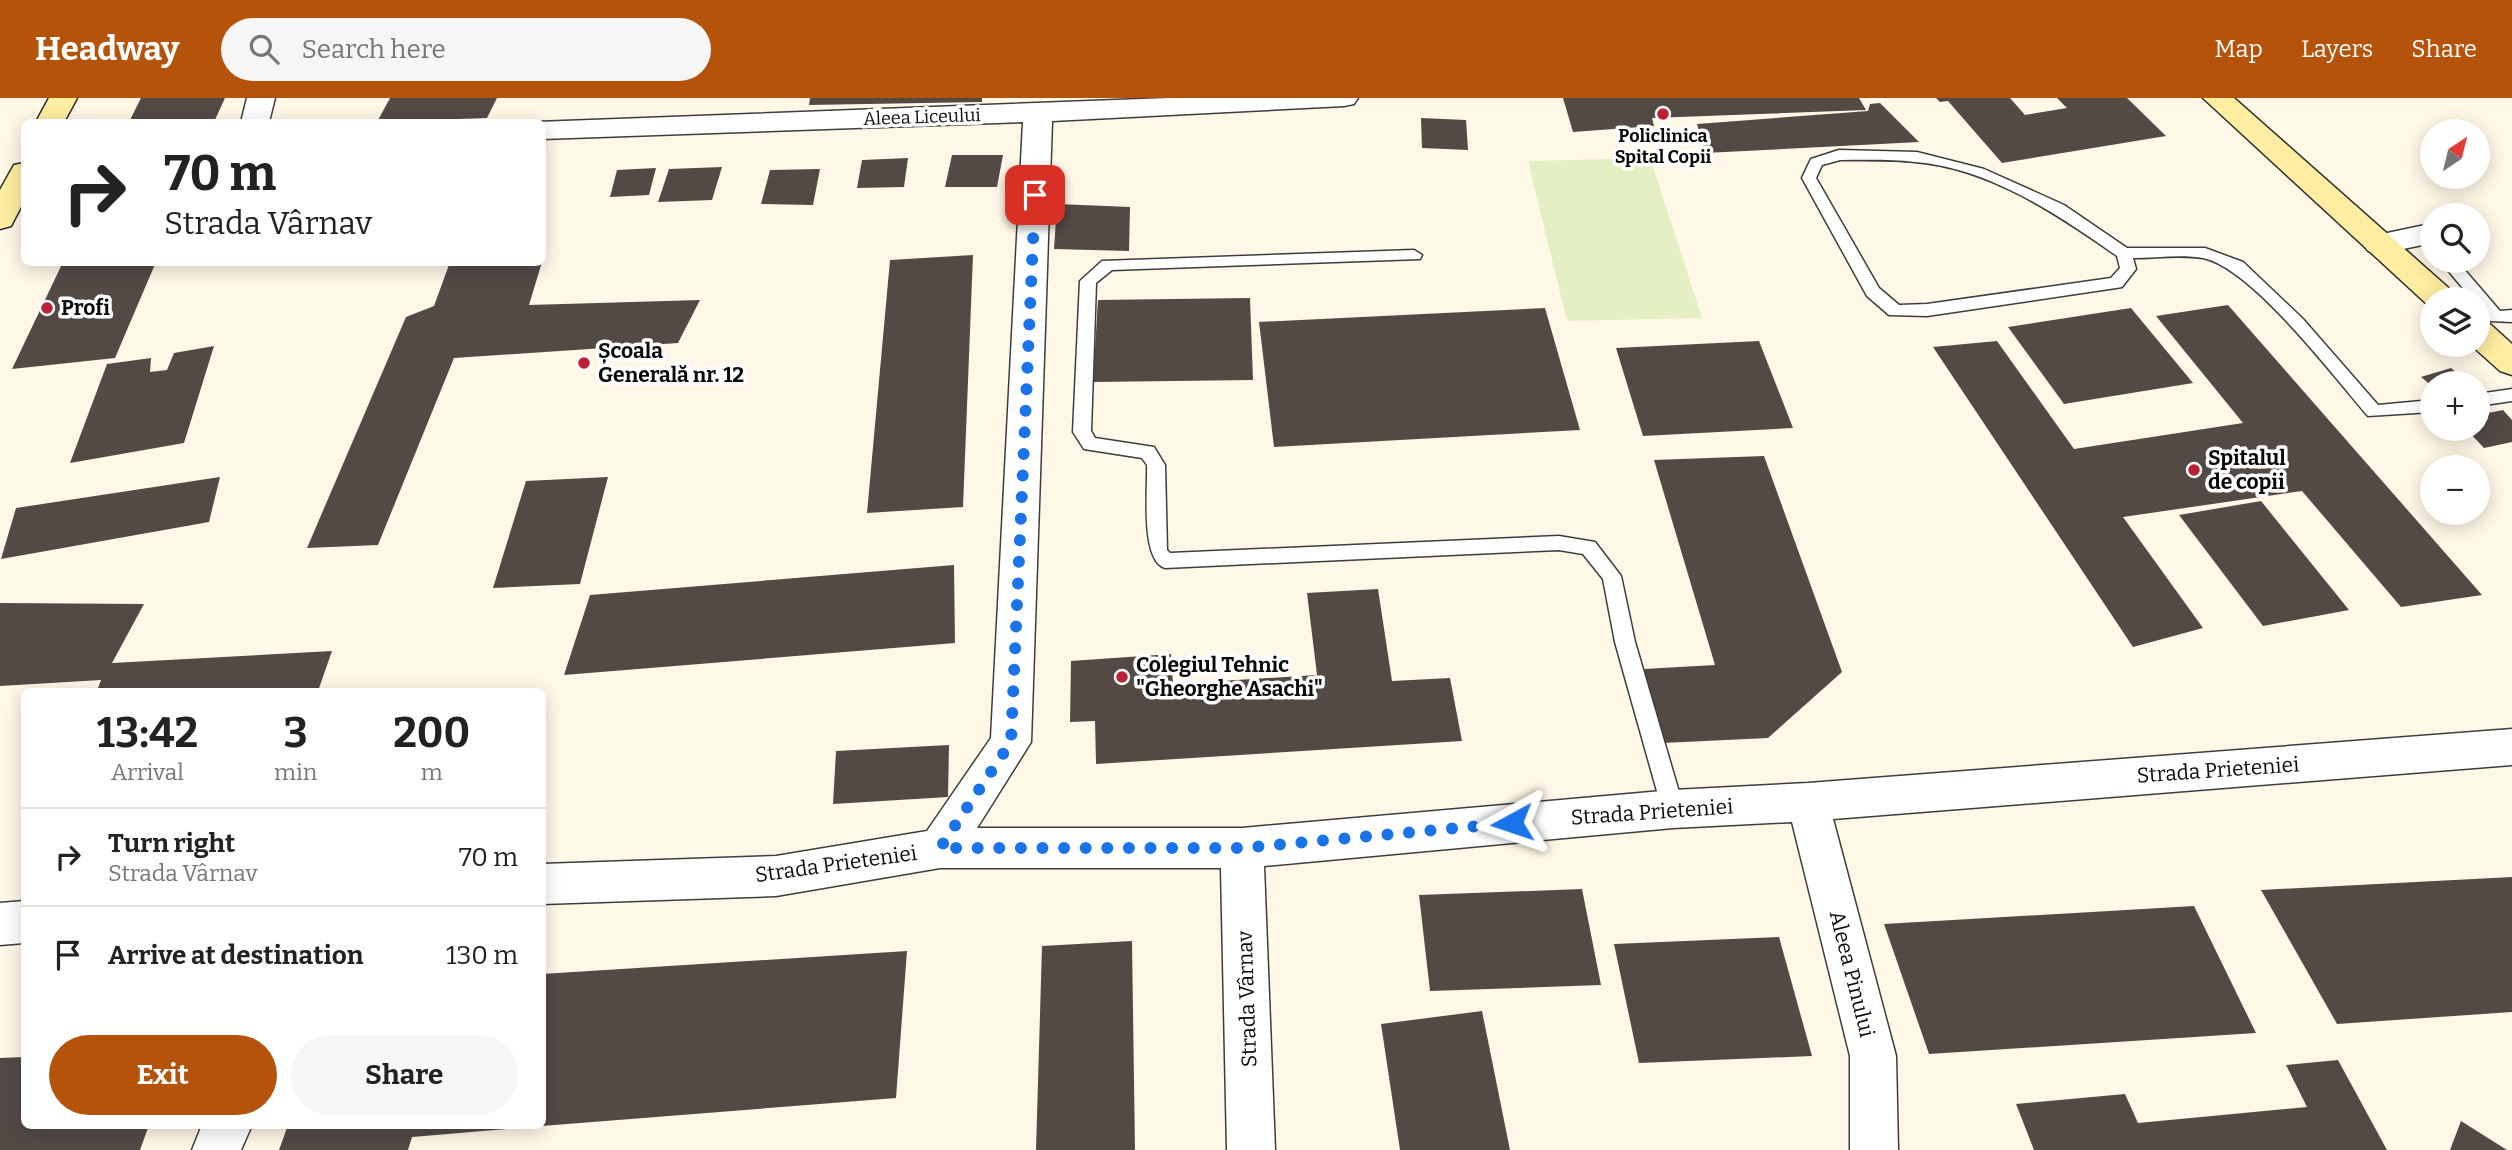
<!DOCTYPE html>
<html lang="en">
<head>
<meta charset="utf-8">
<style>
	body { margin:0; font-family:Bitter,serif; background:#f6f6f6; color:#222; height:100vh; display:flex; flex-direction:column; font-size:26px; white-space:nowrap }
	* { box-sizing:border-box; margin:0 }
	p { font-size:23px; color:#767676 }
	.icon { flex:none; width:38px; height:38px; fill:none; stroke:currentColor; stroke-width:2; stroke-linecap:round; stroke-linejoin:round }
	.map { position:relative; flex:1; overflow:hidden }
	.drawer { position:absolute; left:21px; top:590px; width:525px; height:441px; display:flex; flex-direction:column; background:#fff; border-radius:10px; box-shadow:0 4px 18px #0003 }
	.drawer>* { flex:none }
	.hud { position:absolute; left:21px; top:21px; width:525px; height:147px; border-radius:10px; box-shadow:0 4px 18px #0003; background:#fff; color:#222; overflow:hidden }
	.needle { width:46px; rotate:35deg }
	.buttons { position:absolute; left:2420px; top:21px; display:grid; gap:14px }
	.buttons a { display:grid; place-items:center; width:70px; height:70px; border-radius:50%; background:#fff; box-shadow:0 4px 18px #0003; font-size:35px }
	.pin { position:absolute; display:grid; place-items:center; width:60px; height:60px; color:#fff; margin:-30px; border-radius:14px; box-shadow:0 4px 10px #0006 }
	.me { position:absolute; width:77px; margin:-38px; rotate:265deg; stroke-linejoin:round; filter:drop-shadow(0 0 5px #0008) }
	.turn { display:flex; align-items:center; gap:24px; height:147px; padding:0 28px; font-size:32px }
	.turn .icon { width:91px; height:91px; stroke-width:2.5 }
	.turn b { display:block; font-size:49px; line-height:60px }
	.eta { display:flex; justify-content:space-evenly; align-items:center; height:119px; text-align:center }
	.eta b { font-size:42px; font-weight:700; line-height:49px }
	.primary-button { display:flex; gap:14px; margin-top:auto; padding:14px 28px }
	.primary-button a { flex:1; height:80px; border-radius:42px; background:#b45309; color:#fff; font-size:28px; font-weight:700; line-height:80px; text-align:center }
	.primary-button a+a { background:#f6f6f6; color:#222 }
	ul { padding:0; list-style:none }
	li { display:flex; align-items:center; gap:21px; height:98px; padding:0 28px; border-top:2px solid #e0e0e0 }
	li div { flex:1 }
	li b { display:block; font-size:26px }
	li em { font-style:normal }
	header { display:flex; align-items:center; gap:42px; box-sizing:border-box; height:98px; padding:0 35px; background:#b45309; color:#fff }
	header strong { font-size:33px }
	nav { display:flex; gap:38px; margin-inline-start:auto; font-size:24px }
	.search { width:490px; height:63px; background:#f6f6f6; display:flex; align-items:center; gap:18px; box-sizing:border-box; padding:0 24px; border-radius:38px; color:#767676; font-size:26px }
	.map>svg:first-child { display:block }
	.pitch { fill:#e4f0c3 }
	.building { fill:#534a46 }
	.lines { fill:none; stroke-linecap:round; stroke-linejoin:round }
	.service-casing { stroke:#3d3d3d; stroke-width:3 }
	.minor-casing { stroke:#3d3d3d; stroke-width:3 }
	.secondary-casing { stroke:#2c2c2c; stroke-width:3 }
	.service { fill:#fff; fill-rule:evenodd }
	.minor { fill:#fff; fill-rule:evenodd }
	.secondary { fill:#ffeda2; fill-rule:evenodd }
	.route { stroke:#1a73e8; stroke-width:12; stroke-dasharray:0 21.6 }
	.poi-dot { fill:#bc2034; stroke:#fff; stroke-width:2.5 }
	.labels { text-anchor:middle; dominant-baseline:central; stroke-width:7; stroke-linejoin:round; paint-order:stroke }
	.far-street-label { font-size:18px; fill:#0a0a0a; stroke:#fff }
	.far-poi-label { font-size:18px; font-weight:bold; fill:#0a0a0a; stroke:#fff }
	.poi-label { font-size:21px; font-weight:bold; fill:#0a0a0a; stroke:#fff; text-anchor:start }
	.street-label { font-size:21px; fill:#0a0a0a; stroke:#fff }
</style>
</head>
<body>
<header>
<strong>Headway</strong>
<div class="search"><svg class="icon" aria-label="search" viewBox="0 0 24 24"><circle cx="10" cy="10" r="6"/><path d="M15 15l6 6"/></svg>Search here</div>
<nav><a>Map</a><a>Layers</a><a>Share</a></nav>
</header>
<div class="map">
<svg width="2512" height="1052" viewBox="0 0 2512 1052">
	<rect width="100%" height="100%" fill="#fff8e7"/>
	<path class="pitch" d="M 1650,60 L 1702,220 L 1567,223 L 1528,63 Z"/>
	<path class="building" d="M 141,0 L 225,0 L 214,24 L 129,24 Z
		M 390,0 L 497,0 L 487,20 L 377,24 Z
		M 810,0 L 982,0 L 982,4 L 809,7 Z
		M 1563,0 L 1859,0 L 1866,12 L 1652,20 L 1654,28 L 1573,34 Z
		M 1936,0 L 2010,0 L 2025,17 L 2067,10 L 2057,0 L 2127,0 L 2166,38 L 2002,65 L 1948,3 L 1940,4 Z
		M 1880,5 L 1919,44 L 1705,55 L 1697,26 L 1868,13 L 1870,6 Z
		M 1421,20 L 1466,22 L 1468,52 L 1422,50 Z
		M 952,57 L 1003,57 L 997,89 L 945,89 Z
		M 908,60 L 904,89 L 857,90 L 862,62 Z
		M 722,69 L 712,102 L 658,104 L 669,71 Z
		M 656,70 L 649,97 L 610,99 L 617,72 Z
		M 820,71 L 813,107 L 761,106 L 770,72 Z
		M 1057,106 L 1130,109 L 1129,153 L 1054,151 Z
		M 973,157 L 963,409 L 867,415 L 890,162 Z
		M 63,164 L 156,164 L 115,260 L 12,271 Z
		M 450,164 L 542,164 L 529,207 L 700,202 L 678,245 L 454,260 L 378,447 L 307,450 L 406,219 L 434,208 Z
		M 1250,200 L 1253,282 L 1093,284 L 1098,202 Z
		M 2228,207 L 2482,497 L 2401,509 L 2302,393 L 2123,419 L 2203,530 L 2133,549 L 1933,249 L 1997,243 L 2074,351 L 2243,325 L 2156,218 Z
		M 1545,210 L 1580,332 L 1274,349 L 1259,224 Z
		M 2131,210 L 2193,285 L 2064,306 L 2008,229 Z
		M 1759,243 L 1793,330 L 1643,338 L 1616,250 Z
		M 214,248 L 184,345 L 70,365 L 107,266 L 151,260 L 150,274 L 167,272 L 174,255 Z
		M 2451,270 L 2469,285 L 2432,285 L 2432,288 L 2421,279 Z
		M 2503,312 L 2512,322 L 2512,344 L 2484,350 L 2466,331 L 2478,331 L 2478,317 Z
		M 1764,358 L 1842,574 L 1768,640 L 1663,645 L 1644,571 L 1715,567 L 1654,362 Z
		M 220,379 L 209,424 L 1,461 L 16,410 Z
		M 608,379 L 580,486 L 493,490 L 526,383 Z
		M 2261,403 L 2349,512 L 2263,528 L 2179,417 Z
		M 954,467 L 955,545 L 564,577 L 590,497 Z
		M 1378,491 L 1392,583 L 1450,580 L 1462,643 L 1096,666 L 1095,623 L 1070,624 L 1071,563 L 1171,556 L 1173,586 L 1317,577 L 1307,495 Z
		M 0,505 L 144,506 L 112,565 L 332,553 L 318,593 L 97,593 L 101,582 L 0,588 Z
		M 949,647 L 948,699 L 833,706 L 836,653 Z
		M 2512,779 L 2512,914 L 2337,926 L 2261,792 Z
		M 1582,791 L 1601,887 L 1430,893 L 1419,797 Z
		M 2194,808 L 2256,935 L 1929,956 L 1884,826 Z
		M 1779,839 L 1812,958 L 1639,965 L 1614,846 Z
		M 1132,843 L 1135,1052 L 1036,1052 L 1042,848 Z
		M 907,853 L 896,1000 L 542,1028 L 542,876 Z
		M 1482,913 L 1510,1052 L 1400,1052 L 1381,926 Z
		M 24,959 L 24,1027 L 149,1027 L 140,1052 L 0,1052 L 0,960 Z
		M 2338,962 L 2387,1052 L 2034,1052 L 2016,1006 L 2125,996 L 2138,1025 L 2307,1009 L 2286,967 Z
		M 2461,1023 L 2507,1052 L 2450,1052 Z
		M 288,1027 L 531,1027 L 532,1029 L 412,1039 L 408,1052 L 279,1052 Z"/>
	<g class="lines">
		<defs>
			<path id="service" d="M 1839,52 L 1917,54 L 1984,71 L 2064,107 L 2127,150 L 2205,150 L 2243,164 L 2303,221 L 2378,307 L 2432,302 L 2432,314 L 2368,318 C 2334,279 2252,170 2203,160 C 2182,156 2155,160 2133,160 L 2136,171 L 2122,189 L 2116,190 L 1927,218 L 1889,217 L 1867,198 L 1802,80 L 1811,61 ZM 1840,62 C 1865,62 1890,61 1915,64 C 1989,70 2057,116 2117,158 L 2120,170 L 2111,180 L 1927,206 L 1899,207 L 1879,190 L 1816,80 L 1822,67 Z
				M 1414,152 L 1422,157 L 1420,161 L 1112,172 L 1096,185 L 1091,333 L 1095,340 L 1154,349 L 1165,367 L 1167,452 L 1170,455 L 1559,438 L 1595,444 L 1621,478 L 1635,544 L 1684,711 L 1680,718 L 1673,720 L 1666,718 L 1662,711 L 1615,544 L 1603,481 L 1583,456 L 1559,452 L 1165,470 C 1140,462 1148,391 1147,367 L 1142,360 L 1084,351 L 1073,334 L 1080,183 L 1102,163 Z
				M 2440,163 L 2457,163 L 2500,213 L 2512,212 L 2512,224 L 2490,223 L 2478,209 L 2478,201 L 2472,201 Z
				M 2512,291 L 2512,303 L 2478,308 L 2478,296 Z"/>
			<path id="minor" d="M 247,0 L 275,0 L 269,24 L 241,24 Z
				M 1169,0 L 1358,0 L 1354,6 L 1344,8 L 1052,23 L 1031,644 L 977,730 L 1242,730 L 1673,692 L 1808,685 L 2512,631 L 2512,667 L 1833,721 L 1896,958 L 1898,1052 L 1850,1052 L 1850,958 L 1792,724 L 1673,730 L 1264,768 L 1275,1052 L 1227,1052 L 1221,770 L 940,770 L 776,798 L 542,806 L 542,766 L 776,758 L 927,733 L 991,640 L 1023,24 L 542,41 L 542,24 L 537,24 Z
				M 2425,127 L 2432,129 L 2432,145 L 2379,156 L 2368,153 L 2363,146 L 2368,139 Z
				M 24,803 L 24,845 L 0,847 L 0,805 Z
				M 202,1027 L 252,1027 L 241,1052 L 192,1052 Z"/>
			<path id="secondary" d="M 49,0 L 77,0 L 64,24 L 36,24 Z
				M 2203,0 L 2234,0 L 2452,193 L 2457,201 L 2432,201 L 2432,210 L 2430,209 Z
				M 24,65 L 24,103 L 11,128 L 0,131 L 0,92 L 14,67 Z
				M 2478,223 L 2490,226 L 2512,246 L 2512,277 L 2500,273 L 2471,247 L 2478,247 Z"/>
		</defs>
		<use href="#service" class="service-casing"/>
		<use href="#minor" class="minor-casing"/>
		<use href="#secondary" class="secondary-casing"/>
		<use href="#service" class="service"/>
		<use href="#minor" class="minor"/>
		<use href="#secondary" class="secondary"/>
	</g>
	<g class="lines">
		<path class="route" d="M 1035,97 L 1011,644 L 940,750 L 1242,750 L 1512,725"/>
	</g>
	<g class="poi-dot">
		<circle cx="1663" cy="16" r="7"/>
		<circle cx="47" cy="210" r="7"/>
		<circle cx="584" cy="265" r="7"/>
		<circle cx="2194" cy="372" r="7"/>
		<circle cx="1122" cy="579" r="7"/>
	</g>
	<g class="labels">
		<g class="far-street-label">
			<text transform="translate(922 19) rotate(-2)">Aleea Liceului</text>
		</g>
		<g class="far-poi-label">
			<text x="1663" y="38">Policlinica<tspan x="1663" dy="21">Spital Copii</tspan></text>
		</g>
		<g class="poi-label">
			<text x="61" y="210">Profi</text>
			<text x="598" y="253">Școala<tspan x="598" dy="24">Generală nr. 12</tspan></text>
			<text x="2208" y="360">Spitalul<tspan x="2208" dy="24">de copii</tspan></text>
			<text x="1136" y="567">Colegiul Tehnic<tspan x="1136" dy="24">"Gheorghe Asachi"</tspan></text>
		</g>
		<g class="street-label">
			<text transform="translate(2218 672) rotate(-4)">Strada Prieteniei</text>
			<text transform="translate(1652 714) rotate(-4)">Strada Prieteniei</text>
			<text transform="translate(836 766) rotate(-8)">Strada Prieteniei</text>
			<text transform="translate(1852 876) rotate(76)">Aleea Pinului</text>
			<text transform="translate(1247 901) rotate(-92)">Strada Vârnav</text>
		</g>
	</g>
</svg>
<div class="buttons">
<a><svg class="needle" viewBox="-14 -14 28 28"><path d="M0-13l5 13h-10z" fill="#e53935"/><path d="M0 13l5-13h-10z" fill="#767676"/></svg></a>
<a><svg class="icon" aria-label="search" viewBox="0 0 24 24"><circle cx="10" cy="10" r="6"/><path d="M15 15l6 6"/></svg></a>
<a><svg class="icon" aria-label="layers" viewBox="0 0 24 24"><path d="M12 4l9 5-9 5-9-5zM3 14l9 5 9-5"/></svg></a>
<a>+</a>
<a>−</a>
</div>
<div class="pin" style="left:1035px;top:97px;background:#d93025"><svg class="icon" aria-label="arrive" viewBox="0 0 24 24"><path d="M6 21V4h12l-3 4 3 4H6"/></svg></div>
<svg class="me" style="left:1512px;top:725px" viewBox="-20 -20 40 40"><path d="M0-17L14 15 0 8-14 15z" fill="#1a73e8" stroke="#fff" stroke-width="4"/></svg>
<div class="hud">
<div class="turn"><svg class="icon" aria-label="right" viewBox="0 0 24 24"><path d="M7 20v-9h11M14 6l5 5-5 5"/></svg><div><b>70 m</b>Strada Vârnav</div></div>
</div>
<section class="drawer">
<div class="eta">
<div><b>13:42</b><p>Arrival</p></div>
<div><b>3</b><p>min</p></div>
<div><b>200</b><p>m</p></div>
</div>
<ul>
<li><svg class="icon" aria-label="right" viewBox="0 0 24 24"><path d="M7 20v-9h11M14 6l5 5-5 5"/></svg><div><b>Turn right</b><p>Strada Vârnav</p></div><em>70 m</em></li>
<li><svg class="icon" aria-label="arrive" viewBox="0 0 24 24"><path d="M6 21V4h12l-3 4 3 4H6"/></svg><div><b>Arrive at destination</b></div><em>130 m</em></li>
</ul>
<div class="primary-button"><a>Exit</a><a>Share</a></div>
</section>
</div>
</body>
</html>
